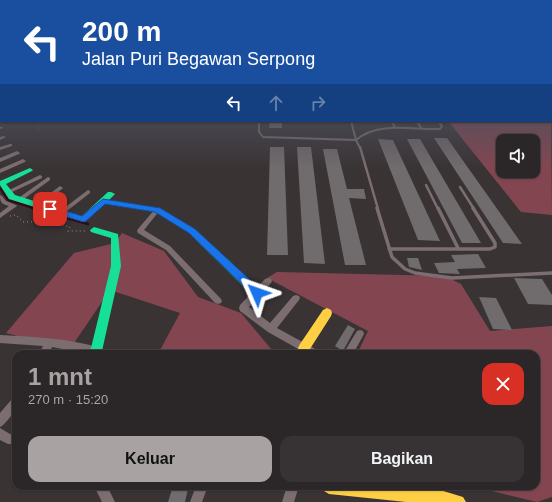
<!DOCTYPE html>
<html lang="id">
<head>
<meta charset="utf-8">
<style>
	body { margin:0; font-family:Arial,sans-serif; background:#373233; color:#f1f3f6; height:100vh; display:flex; flex-direction:column; font-size:15px; white-space:nowrap }
	* { box-sizing:border-box; margin:0 }
	p { font-size:13px; color:#a6a5a7 }
	.icon { flex:none; width:22px; height:22px; fill:none; stroke:currentColor; stroke-width:2; stroke-linecap:round; stroke-linejoin:round }
	.map { position:relative; flex:1; overflow:hidden }
	.panel { position:absolute; left:12px; top:350px; width:528px; height:140px; display:flex; flex-direction:column; background:#2b2627; border-radius:12px; box-shadow:0 1px 3px #0004,0 0 0 1px #474344 }
	.panel>* { flex:none }
	.hud { position:absolute; left:0px; top:0px; width:552px; height:122px; box-shadow:0 1px 3px #0004,0 0 0 1px #474344; background:#1a4fa0; color:#fff; overflow:hidden }
	.fabs { position:absolute; left:496px; top:134px; display:grid; gap:8px }
	.fabs a { display:grid; place-items:center; width:44px; height:44px; border-radius:8px; background:#2b2627; box-shadow:0 1px 3px #0004,0 0 0 1px #474344; font-size:20px }
	.pin { position:absolute; display:grid; place-items:center; width:34px; height:34px; color:#fff; margin:-17px; border-radius:8px; box-shadow:0 2px 6px #0006 }
	.me { position:absolute; width:44px; margin:-22px; rotate:313deg; stroke-linejoin:round; filter:drop-shadow(0 0 3px #0008) }
	.turn { display:flex; align-items:center; gap:14px; height:84px; padding:0 16px; font-size:18px }
	.turn .icon { width:52px; height:52px; stroke-width:2.5 }
	.turn b { display:block; font-size:28px; line-height:34px }
	.lanes { display:flex; align-items:center; height:38px; padding:0 16px; background:#0003; justify-content:center; gap:20px; direction:ltr }
	.lanes .off { opacity:.35 }
	.round { display:grid; place-items:center; flex:none; width:42px; height:42px; border-radius:12px; background:#373233 }
	.headline { display:flex; align-items:center; justify-content:space-between; height:68px; padding:0 16px }
	h1 { font-size:24px; font-weight:700; line-height:30px; color:#a8a2a2 }
	.primary-button { display:flex; gap:8px; margin-top:auto; padding:8px 16px }
	.primary-button a { flex:1; height:46px; border-radius:12px; background:#a8a2a2; color:#111; font-size:16px; font-weight:700; line-height:46px; text-align:center }
	.primary-button a+a { background:#373233; color:#f1f3f6 }
	.map>svg:first-child { display:block }
	.forest { fill:#834651; fill-rule:evenodd }
	.lines { fill:none; stroke-linecap:round; stroke-linejoin:round }
	.stream-far1 { stroke:#340814; stroke-width:2 }
	.stream { stroke:#340814; stroke-width:2.5 }
	.building { fill:#706b6c }
	.path-far1 { stroke:#7a6f70; stroke-width:1; stroke-dasharray:0.5 2; stroke-linecap:butt }
	.path { stroke:#7a6f70; stroke-width:1.5; stroke-dasharray:1 3; stroke-linecap:butt }
	.lane-far2 { stroke:#7c6e70; stroke-width:2 }
	.lane-far1 { stroke:#7c6e70; stroke-width:2.5 }
	.lane { stroke:#7c6e70; stroke-width:3.5 }
	.street { fill:#7c6e70; fill-rule:evenodd }
	.fast { fill:#16e098; fill-rule:evenodd }
	.slow { fill:#ffcf43; fill-rule:evenodd }
	.route { fill:#1a73e8; stroke:#114b97 }
</style>
</head>
<body>
<div class="map">
<svg width="552" height="502" viewBox="0 0 552 502">
	<rect width="100%" height="100%" fill="#393334"/>
	<path class="forest" d="M 551,110 L 552,215 L 521,212 L 448,121 L 551,121 ZM 503,141 L 533,141 L 533,171 L 503,171 Z
		M 122,233 L 164,251 L 198,297 L 241,313 L 271,349 L 284,354 L 158,354 L 180,313 L 110,290 L 70,349 L 6,333 L 74,253 L 115,243 Z
		M 277,272 L 445,276 L 461,284 L 490,331 L 552,326 L 552,497 L 537,502 L 471,486 L 536,486 L 536,354 L 357,354 L 368,331 L 267,278 Z"/>
	<g class="lines">
		<path class="stream-far1" d="M 0,188 L 8,200 L 36,209"/>
		<path class="stream" d="M 32,208 L 88,224"/>
	</g>
	<path class="building" d="M 270,121 L 282,121 L 282,128 L 269,128 Z
		M 434,138 L 447,138 L 522,244 L 503,243 Z
		M 378,139 L 393,140 L 440,241 L 418,240 Z
		M 407,139 L 420,139 L 481,243 L 462,243 Z
		M 270,147 L 284,147 L 288,255 L 267,255 Z
		M 297,147 L 311,147 L 325,264 L 304,263 Z
		M 323,149 L 337,149 L 347,189 L 364,189 L 366,199 L 349,198 L 366,265 L 345,265 Z
		M 478,254 L 486,268 L 457,269 L 460,274 L 439,273 L 434,263 L 455,262 L 451,255 Z
		M 407,258 L 418,258 L 422,270 L 409,267 Z
		M 514,278 L 542,279 L 552,295 L 552,305 L 528,304 Z
		M 479,297 L 496,298 L 512,330 L 493,329 Z
		M 348,325 L 355,329 L 343,351 L 335,346 Z
		M 173,486 L 188,489 L 185,502 L 168,502 Z"/>
	<g class="lines">
		<path class="path-far1" d="M 37,121 L 38,128 L 41,132"/>
		<path class="path" d="M 10,216 L 16,215 L 23,222 L 48,221 L 70,227 L 68,231 L 86,231"/>
		<path class="lane-far2" d="M 259,121 L 259,132 L 263,137 L 356,140
			M 351,121 L 356,140 L 360,148
			M 392,121 L 395,128
			M 417,121 L 421,128
			M 356,140 C 378,121 413,130 440,129 L 442,126 L 438,121"/>
		<path class="lane-far1" d="M 360,147 L 378,209
			M 426,185 L 438,209
			M 460,187 L 474,209"/>
		<path class="lane" d="M 377,208 L 392,257 L 405,269 L 415,273 L 452,278 L 552,273
			M 438,208 L 458,248
			M 389,249 L 490,249 L 495,247 L 495,243 L 473,208"/>
		<path class="street" d="M 0,127 L 3,127 L 3,128 L 0,129 Z
			M 4,136 L 6,137 L 0,140 L 0,137 Z
			M 10,144 L 12,144 L 12,146 L 0,150 L 0,147 Z
			M 17,151 L 20,153 L 19,154 L 0,162 L 0,158 Z
			M 23,159 L 26,161 L 25,162 L 0,173 L 0,169 Z
			M 40,175 L 42,176 L 42,178 L 10,193 L 6,193 L 5,192 Z
			M 48,177 L 50,178 L 50,180 L 21,201 L 17,201 L 16,200 L 17,199 Z
			M 60,186 L 63,188 L 62,189 L 40,206 L 36,206 L 35,205 L 36,204 Z
			M 88,190 L 90,191 L 90,193 L 63,214 L 59,214 L 58,213 L 59,212 Z
			M 0,195 L 2,196 L 6,201 L 16,205 L 17,206 L 0,218 L 0,213 L 9,206 C 2,204 0,203 0,195 Z
			M 157,208 L 160,210 L 144,230 L 170,246 L 221,299 L 222,301 L 221,303 L 218,304 L 215,303 L 166,250 L 138,233 L 137,231 L 138,229 L 155,209 Z
			M 268,278 L 271,279 L 272,281 L 271,283 L 249,307 L 270,323 L 293,296 L 296,295 L 299,296 L 300,298 L 299,300 L 277,328 L 319,351 L 321,354 L 307,354 L 268,332 L 240,311 L 239,308 L 240,305 L 265,279 Z
			M 360,330 L 363,331 L 364,334 L 353,354 L 343,354 L 357,331 Z
			M 0,335 C 17,336 99,339 106,354 L 89,354 L 52,347 L 49,354 L 39,354 L 43,346 L 0,343 Z
			M 16,398 L 16,410 C 11,415 5,425 0,427 L 0,413 L 12,399 Z
			M 0,428 L 10,434 L 16,434 L 16,444 L 8,444 L 0,440 Z
			M 94,486 L 107,486 L 115,502 L 102,502 Z
			M 196,486 L 208,486 L 202,502 L 190,502 Z
			M 287,486 L 299,486 L 294,502 L 282,502 Z"/>
		<path class="fast" d="M 30,168 L 33,170 L 32,171 L 6,184 L 15,195 L 82,216 L 108,192 L 111,192 L 115,194 L 109,200 L 160,208 L 195,229 L 261,290 L 262,293 L 261,296 L 257,297 L 253,296 L 189,233 L 155,212 L 105,204 L 86,221 L 83,222 L 9,199 L 0,185 L 0,181 Z
			M 94,227 L 118,234 L 121,266 L 102,351 L 101,354 L 87,354 L 91,348 L 111,266 L 111,238 L 91,232 L 90,230 Z"/>
		<path class="slow" d="M 327,308 L 331,310 L 332,313 L 331,316 L 308,352 L 304,354 L 300,352 L 298,348 L 300,344 L 323,310 Z
			M 321,486 L 400,486 L 440,490 L 463,497 L 466,502 L 406,502 L 329,494 L 324,491 Z"/>
	</g>
	<linearGradient id="sky" x2="0" y2="1"><stop stop-color="#1f1c1d"/><stop offset="0.58" stop-color="#4e505c"/><stop offset="1" stop-color="#4e505c" stop-opacity="0"/></linearGradient>
	<rect width="552" height="168" fill="url(#sky)"/>
	<path class="route" d="M 103,199 L 160,208 L 195,229 L 261,290 L 262,293 L 261,296 L 257,297 L 254,296 L 189,233 L 155,212 L 105,204 L 86,221 L 84,222 L 47,211 L 46,209 L 50,206 L 82,216 Z"/>
</svg>
<div class="fabs">
<a><svg class="icon" aria-label="sound" viewBox="0 0 24 24"><path d="M4 9h4l5-4v14l-5-4H4zM17 9q2 3 0 6"/></svg></a>
</div>
<div class="pin" style="left:50px;top:209px;background:#d93025"><svg class="icon" aria-label="arrive" viewBox="0 0 24 24"><path d="M6 21V4h12l-3 4 3 4H6"/></svg></div>
<svg class="me" style="left:257px;top:293px" viewBox="-20 -20 40 40"><path d="M0-17L14 15 0 8-14 15z" fill="#1a73e8" stroke="#fff" stroke-width="4"/></svg>
<div class="hud">
<div class="turn"><svg class="icon" aria-label="left" viewBox="0 0 24 24"><path d="M17 20v-9H6M10 6l-5 5 5 5"/></svg><div><b>200 m</b>Jalan Puri Begawan Serpong</div></div>
<div class="lanes"><svg class="icon" aria-label="left" viewBox="0 0 24 24"><path d="M17 20v-9H6M10 6l-5 5 5 5"/></svg><svg class="icon off" aria-label="ahead" viewBox="0 0 24 24"><path d="M12 20V5M6 11l6-6 6 6"/></svg><svg class="icon off" aria-label="right" viewBox="0 0 24 24"><path d="M7 20v-9h11M14 6l5 5-5 5"/></svg></div>
</div>
<section class="panel">
<div class="headline"><div><h1>1 mnt</h1><p>270 m · 15:20</p></div><a class="round" style="background:#d93025;color:#fff"><svg class="icon" aria-label="close" viewBox="0 0 24 24"><path d="M6 6l12 12M18 6L6 18"/></svg></a></div>
<div class="primary-button"><a>Keluar</a><a>Bagikan</a></div>
</section>
</div>
</body>
</html>
